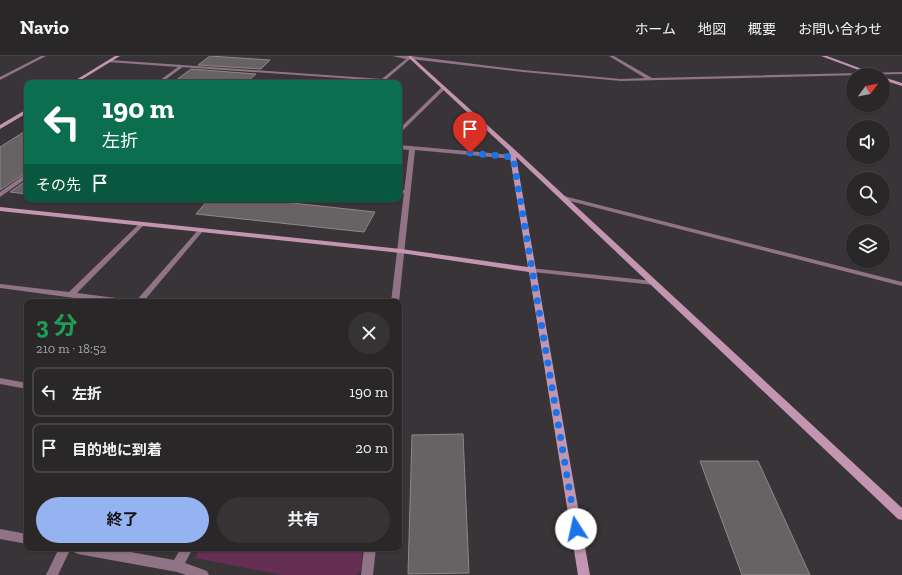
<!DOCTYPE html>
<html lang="ja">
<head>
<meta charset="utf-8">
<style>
	body { margin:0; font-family:"Zilla Slab","Noto Sans JP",serif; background:#363335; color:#f1f3f6; height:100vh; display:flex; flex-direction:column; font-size:15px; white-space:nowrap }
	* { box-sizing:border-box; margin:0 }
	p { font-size:13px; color:#a5a5a8 }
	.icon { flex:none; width:22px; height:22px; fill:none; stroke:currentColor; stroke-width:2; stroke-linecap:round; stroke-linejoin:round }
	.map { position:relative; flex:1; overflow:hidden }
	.side { position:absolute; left:24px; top:243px; width:378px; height:252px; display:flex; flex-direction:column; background:#2a2729; border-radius:8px; box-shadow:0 1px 3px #0004,0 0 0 1px #464446 }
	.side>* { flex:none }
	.hud { position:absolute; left:24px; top:24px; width:378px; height:122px; border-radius:8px; box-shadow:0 1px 3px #0004,0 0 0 1px #464446; background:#0b6e4f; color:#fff; overflow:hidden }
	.needle { width:26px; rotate:58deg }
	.fabs { position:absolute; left:846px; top:12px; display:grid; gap:8px }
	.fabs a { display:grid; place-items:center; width:44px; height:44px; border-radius:50%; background:#2a2729; box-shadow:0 1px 3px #0004,0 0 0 1px #464446; font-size:20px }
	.pin { position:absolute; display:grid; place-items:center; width:34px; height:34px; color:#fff; margin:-41px -17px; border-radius:50% 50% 50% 0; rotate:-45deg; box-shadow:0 0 4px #0007 }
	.pin .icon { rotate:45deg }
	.me { position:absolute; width:44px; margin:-22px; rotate:350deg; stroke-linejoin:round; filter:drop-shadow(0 0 3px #0008) }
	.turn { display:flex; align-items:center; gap:14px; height:84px; padding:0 12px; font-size:18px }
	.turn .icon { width:52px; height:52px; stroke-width:2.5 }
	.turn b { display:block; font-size:28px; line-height:34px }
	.then { display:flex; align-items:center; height:38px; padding:0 12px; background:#0003; gap:8px; font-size:15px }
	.round { display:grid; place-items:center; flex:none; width:42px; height:42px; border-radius:21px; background:#363335 }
	.head { display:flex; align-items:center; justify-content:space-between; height:68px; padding:0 12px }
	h1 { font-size:24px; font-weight:700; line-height:30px; color:#1e9e55 }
	.cta { display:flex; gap:8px; margin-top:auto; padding:8px 12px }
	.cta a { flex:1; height:46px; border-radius:24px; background:#95b2f1; color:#111; font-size:16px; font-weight:700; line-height:46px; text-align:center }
	.cta a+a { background:#363335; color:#f1f3f6 }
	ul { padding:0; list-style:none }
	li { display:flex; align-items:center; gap:12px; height:50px; margin:0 8px 6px; padding:0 4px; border:2px solid #464446; border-radius:8px }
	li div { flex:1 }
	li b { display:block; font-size:15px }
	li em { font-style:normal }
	header { display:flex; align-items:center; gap:24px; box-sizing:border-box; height:56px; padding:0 20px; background:#2a2729; border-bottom:1px solid #464446 }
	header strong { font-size:19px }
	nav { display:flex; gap:22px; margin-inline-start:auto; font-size:14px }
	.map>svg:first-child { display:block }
	.green { fill:#642f52 }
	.building { fill:#676365; stroke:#8d888b }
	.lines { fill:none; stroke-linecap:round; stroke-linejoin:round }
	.lane { fill:#907385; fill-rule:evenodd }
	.street { fill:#907385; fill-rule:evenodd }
	.secondary { fill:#c395b1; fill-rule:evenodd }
	.route { stroke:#1a73e8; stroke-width:7; stroke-dasharray:0 12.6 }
</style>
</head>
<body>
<header>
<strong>Navio</strong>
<nav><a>ホーム</a><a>地図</a><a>概要</a><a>お問い合わせ</a></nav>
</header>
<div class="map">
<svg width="902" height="519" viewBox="0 0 902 519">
	<rect width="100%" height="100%" fill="#383437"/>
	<path class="green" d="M 200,492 L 363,492 L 361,514 L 356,519 L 282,519 L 195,502 Z"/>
	<path class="building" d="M 210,0 L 270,4 L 261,13 L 198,9 Z
		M 191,13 L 256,18 L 246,27 L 172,27 Z
		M 27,74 L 27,116 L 0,134 L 0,91 Z
		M 27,124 L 27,138 L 10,136 Z
		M 209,143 L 255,143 L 375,156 L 364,176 L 196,158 Z
		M 463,378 L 469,517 L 408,518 L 412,379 Z
		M 700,405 L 758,405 L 810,519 L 742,519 Z"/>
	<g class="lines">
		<path class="lane" d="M 182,9 L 383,23 L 385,24 L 383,25 L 180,11 L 180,9 Z
			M 399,133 L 409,135 L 410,136 L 407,138 L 399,137 Z
			M 564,140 L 902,226 L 902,230 L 562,143 L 561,142 Z"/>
		<path class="street" d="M 41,0 L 46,0 L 0,24 L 0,21 Z
			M 392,0 L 411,0 L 523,14 L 621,23 L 645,22 L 609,0 L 614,0 L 652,22 L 902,16 L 902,18 L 621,25 L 523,16 L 410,3 L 382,27 L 377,27 L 406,3 Z
			M 110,4 L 182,9 L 184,10 L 161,27 L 156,27 L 178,11 L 108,6 L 108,5 Z
			M 442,31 L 446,32 L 399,78 L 399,73 Z
			M 399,89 L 513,99 L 516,101 L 513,103 L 415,94 L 399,246 L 391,246 L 409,94 L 399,93 Z
			M 27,117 L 27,122 L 0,141 L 0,136 Z
			M 142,166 L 144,167 L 144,169 L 77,237 L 124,243 L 128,246 L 104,246 L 0,232 L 0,228 L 69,236 L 140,167 Z
			M 201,172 L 204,174 L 203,175 L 143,246 L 135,246 L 199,173 Z
			M 530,212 L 654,225 L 658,227 L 654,229 L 533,216 L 530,216 L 529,214 Z
			M 0,322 L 27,327 L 27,333 L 0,328 Z
			M 0,473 L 27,478 L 27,488 L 0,483 Z
			M 59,492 L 71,492 L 58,519 L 46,519 Z
			M 72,492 L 109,492 L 174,504 L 181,492 L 193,492 L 185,507 L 207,515 L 209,519 L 186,519 L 177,516 L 78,498 L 74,496 Z
			M 364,492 L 376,492 L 373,519 L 361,519 Z"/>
		<path class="secondary" d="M 115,0 L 120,0 L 76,27 L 71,27 Z
			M 409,0 L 411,0 L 514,93 L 902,452 L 902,464 L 898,463 L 516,101 L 590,519 L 578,519 L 529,216 L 401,197 L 0,155 L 0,151 L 401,193 L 528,211 L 509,95 L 409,2 Z
			M 821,0 L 827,0 L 878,19 L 872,19 Z
			M 883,21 L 902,27 L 902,30 L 883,24 Z
			M 27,53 L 27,57 L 0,73 L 0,69 Z"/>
	</g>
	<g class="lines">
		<path class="route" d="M 470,97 L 513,101 L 576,473"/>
	</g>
</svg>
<div class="fabs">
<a><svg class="needle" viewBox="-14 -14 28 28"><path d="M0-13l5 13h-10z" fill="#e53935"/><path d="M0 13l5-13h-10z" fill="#a5a5a8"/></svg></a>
<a><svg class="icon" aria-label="sound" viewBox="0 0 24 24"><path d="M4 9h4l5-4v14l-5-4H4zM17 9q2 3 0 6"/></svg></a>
<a><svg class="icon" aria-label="search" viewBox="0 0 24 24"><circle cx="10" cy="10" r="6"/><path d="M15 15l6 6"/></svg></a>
<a><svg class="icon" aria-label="layers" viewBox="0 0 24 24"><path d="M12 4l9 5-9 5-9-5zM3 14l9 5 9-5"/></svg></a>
</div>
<div class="pin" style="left:470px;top:97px;background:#d93025"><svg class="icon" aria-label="arrive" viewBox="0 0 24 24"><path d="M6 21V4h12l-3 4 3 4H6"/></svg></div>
<svg class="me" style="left:576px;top:473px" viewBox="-20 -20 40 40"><circle r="19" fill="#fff"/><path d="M0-13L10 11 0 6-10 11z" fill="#1a73e8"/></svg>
<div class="hud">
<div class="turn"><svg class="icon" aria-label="left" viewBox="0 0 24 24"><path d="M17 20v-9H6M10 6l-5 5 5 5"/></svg><div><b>190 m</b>左折</div></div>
<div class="then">その先<svg class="icon" aria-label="arrive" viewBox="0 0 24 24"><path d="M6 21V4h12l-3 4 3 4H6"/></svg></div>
</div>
<section class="side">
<div class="head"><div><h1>3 分</h1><p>210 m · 18:52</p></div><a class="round"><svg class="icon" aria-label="close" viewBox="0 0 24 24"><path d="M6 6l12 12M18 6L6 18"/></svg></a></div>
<ul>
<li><svg class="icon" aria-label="left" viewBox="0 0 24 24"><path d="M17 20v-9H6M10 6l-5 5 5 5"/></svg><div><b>左折</b></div><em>190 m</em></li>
<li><svg class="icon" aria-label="arrive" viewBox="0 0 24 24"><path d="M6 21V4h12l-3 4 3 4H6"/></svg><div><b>目的地に到着</b></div><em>20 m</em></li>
</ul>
<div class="cta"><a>終了</a><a>共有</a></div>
</section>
</div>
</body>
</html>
